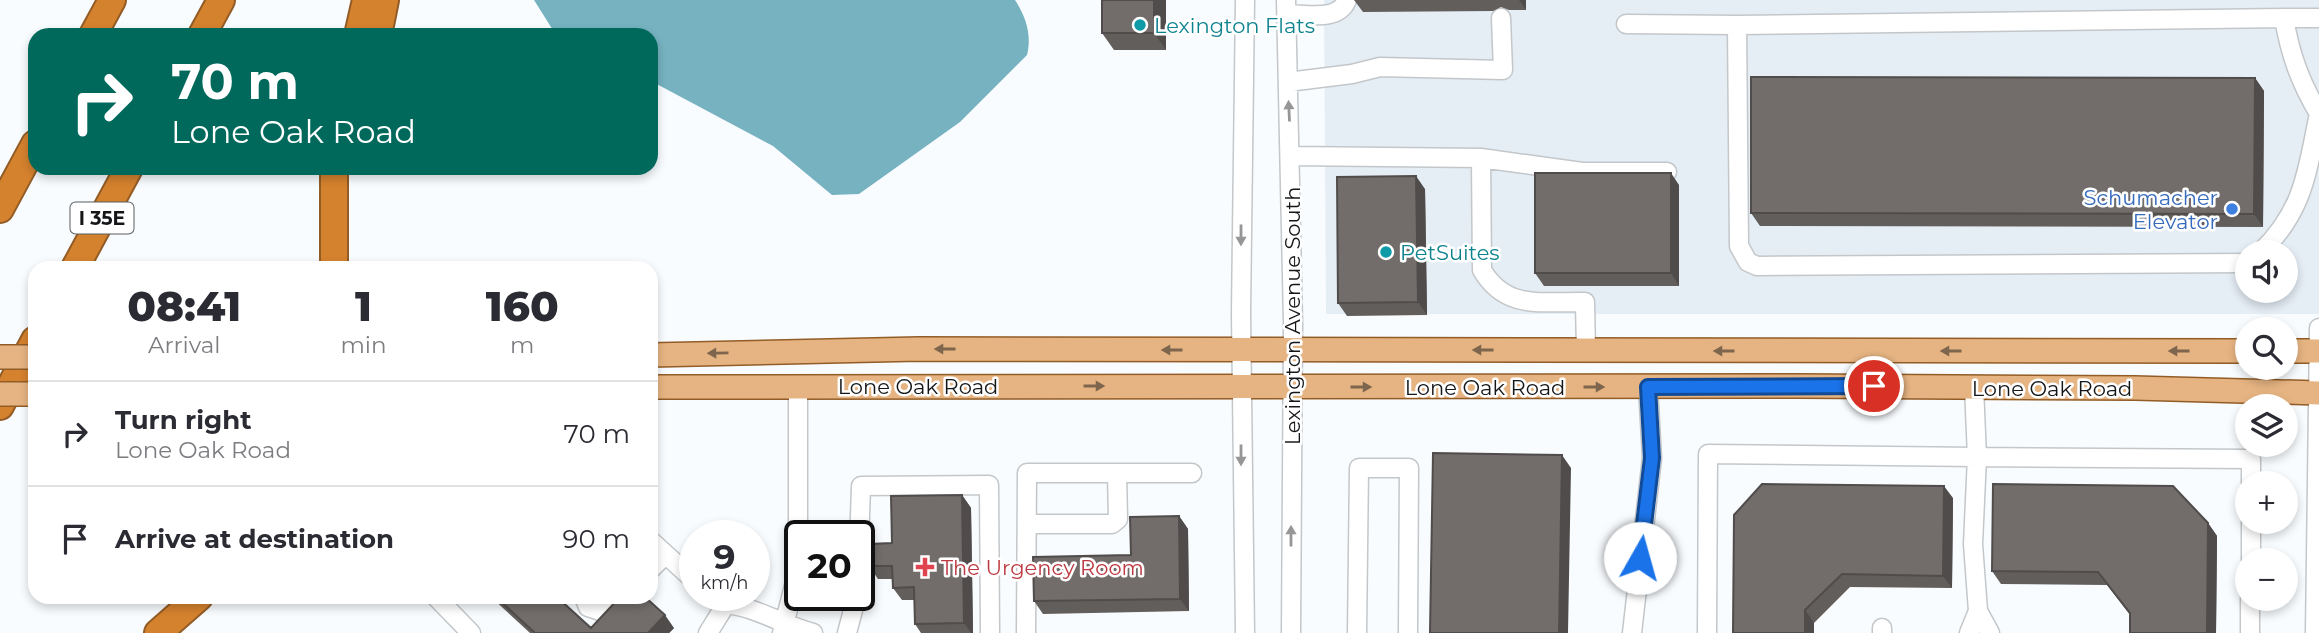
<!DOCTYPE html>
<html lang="en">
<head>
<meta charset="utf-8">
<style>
	body { margin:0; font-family:Montserrat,sans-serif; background:#f2f2f3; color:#2b2b33; height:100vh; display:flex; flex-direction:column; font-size:26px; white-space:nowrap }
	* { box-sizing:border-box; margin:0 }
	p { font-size:23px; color:#7c7c81 }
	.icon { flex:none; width:38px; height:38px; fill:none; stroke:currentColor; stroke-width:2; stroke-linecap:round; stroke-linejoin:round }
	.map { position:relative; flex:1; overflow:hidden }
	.sheet { position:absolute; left:28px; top:261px; width:630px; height:343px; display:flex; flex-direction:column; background:#fff; border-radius:21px; box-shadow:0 4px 10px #0003 }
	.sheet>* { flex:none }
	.banner { position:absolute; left:28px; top:28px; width:630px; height:147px; border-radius:21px; box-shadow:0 4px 10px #0003; background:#00695c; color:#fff; overflow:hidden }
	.fabs { position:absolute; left:2235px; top:240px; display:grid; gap:14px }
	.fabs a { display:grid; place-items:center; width:63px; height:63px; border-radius:50%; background:#fff; box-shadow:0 4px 10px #0003; font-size:35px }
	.speed { position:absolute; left:679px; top:520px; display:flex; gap:14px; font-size:35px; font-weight:700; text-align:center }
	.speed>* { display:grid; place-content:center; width:91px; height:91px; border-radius:50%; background:#fff; box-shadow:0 4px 10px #0003; line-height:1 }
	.speed small { font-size:18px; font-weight:400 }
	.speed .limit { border:4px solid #111; border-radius:10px; background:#fff; color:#111 }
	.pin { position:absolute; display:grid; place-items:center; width:60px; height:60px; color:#fff; margin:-30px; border:4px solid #fff; border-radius:50%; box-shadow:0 2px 7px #0007 }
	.me { position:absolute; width:77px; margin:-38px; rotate:7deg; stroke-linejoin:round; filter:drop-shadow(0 0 5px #0008) }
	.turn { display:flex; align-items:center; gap:24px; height:147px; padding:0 28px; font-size:32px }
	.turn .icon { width:91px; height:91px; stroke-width:2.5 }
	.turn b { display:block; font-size:49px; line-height:60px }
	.eta { display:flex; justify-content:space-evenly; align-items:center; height:119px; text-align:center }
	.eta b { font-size:42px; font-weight:800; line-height:49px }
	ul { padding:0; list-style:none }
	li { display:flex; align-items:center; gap:21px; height:105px; padding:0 28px; border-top:2px solid #e1e1e2 }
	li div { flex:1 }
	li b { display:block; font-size:26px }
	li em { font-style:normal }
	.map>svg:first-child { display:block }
	.built { fill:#e5edf5; fill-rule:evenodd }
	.water { fill:#76b2c0 }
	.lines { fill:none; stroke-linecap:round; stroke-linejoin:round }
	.minor-casing { stroke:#c3c7ca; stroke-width:21 }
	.major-casing { stroke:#925c26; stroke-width:26 }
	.highway-casing { stroke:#925c26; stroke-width:30 }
	.minor { stroke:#fff; stroke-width:18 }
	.major { stroke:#e6b482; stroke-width:23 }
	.highway { stroke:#d5822e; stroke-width:26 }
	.major-bridge-casing { stroke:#925c26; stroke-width:26; stroke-linecap:butt }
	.major-bridge { stroke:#e6b482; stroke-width:23 }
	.wall { fill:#625e5c }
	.shaded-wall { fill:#504c4b }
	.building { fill:#726d6b; stroke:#504c4b; stroke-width:2 }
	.oneway { fill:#969697 }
	.oneway2 { fill:#7e654d }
	.route-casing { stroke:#114b97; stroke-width:18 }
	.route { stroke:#1a73e8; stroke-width:12 }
	.culture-dot { fill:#0f9aa8; stroke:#fff; stroke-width:2.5 }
	.shop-dot { fill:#3f7fe0; stroke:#fff; stroke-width:2.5 }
	.health-dot { fill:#e0444e; stroke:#fff; stroke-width:2.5 }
	.labels { text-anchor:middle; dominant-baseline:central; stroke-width:5; stroke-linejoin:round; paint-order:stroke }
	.shield { fill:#fff; stroke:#5b5c5d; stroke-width:2 }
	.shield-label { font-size:19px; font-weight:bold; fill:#151618 }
	.culture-label { font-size:21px; fill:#0d838f; stroke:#fff; text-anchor:start }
	.shop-label { font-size:21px; fill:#366cbe; stroke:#fff; text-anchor:end }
	.street-label { font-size:21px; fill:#151618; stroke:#fff }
	.health-label { font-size:21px; fill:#be3a42; stroke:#fff; text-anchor:start }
</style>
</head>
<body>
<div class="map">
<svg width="2319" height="633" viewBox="0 0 2319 633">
	<rect width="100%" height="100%" fill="#f9fcff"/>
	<path class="built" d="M 1324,0 L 2319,0 L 2319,314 L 1326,314 ZM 2247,252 L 2286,252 L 2286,290 L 2247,290 Z"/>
	<path class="water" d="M 534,0 L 1015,0 C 1026,17 1032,35 1027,55 L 960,122 L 859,194 L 832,195 L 773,146 L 651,81 L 651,35 L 556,35 Z"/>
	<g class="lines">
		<defs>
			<path id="minor" d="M 1286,0 L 1293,323 L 1291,633
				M 1287,14 C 1307,14 1338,22 1347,0
				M 2284,18 L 2319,18
				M 1626,24 L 1737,25 L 1739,246 L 1748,262 L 1757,266 L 2247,263
				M 1737,25 L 2284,18 C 2290,54 2300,82 2319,114
				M 1288,82 L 1352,74 L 1380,67 L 1503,70 L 1501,18
				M 1291,156 L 1481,158 L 1482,270 C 1506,311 1543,301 1585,302 L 1586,351
				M 1481,158 L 1582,172 L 1667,172
				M 2261,252 C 2305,209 2307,170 2319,114
				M 1027,524 L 1112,524 L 1118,519 L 1117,473
				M 651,541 L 695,581
				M 859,546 L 861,486 L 989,485 L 990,633
				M 2251,560 L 2251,522
				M 651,569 L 665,555
				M 711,595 C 723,606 737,604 752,610 C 773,617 791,627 813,633
				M 436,597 L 471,633
				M 584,597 L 588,607 L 603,612 L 623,597
				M 1978,611 L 1990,633
				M 1882,628 L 1882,633
				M 708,633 L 726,604
				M 782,633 L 798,570 L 798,386
				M 847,633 L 857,595
				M 1026,633 L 1027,473 L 1192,473
				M 1245,633 L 1241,313 L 1245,0
				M 1357,633 L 1359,468 L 1409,468 L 1408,633
				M 1632,633 L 1652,458 L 1648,387
				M 1707,633 L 1708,454 L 1977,457 L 1974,387
				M 1969,633 L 1978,611 L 1973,544 L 1977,457 L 2251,459 L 2251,483
				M 2250,633 L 2250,598
				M 2315,633 L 2319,328"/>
			<path id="major" d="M 2286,351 L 2319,351
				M 651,355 L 919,349 L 2247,351
				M 651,387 L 1799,386 L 2135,388 L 2319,393"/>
			<path id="highway" d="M 93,35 L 112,0
				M 202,35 L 221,0
				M 358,35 L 366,0
				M 378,35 L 385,0
				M 0,209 L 35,144
				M 75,268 L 129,168
				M 334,268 L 334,168
				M 0,406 L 35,340
				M 158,633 L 199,597"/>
		</defs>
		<use href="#minor" class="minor-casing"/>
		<use href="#major" class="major-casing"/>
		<use href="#highway" class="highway-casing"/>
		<use href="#minor" class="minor"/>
		<use href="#major" class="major"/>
		<use href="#highway" class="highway"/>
		<defs>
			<path id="major-bridge" d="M 0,357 L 35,357
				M 0,394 L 35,394"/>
		</defs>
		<use href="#major-bridge" class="major-bridge-casing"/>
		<use href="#major-bridge" class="major-bridge"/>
	</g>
	<path class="wall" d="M 1102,0 L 1166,0 L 1166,50 L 1114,50 L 1102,33 Z
		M 1354,0 L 1526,0 L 1526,10 L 1509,10 L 1501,7 L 1493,11 L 1363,12 Z
		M 2255,78 L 2264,91 L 2263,227 L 1760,226 L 1751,213 Z
		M 1679,185 L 1679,286 L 1544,286 L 1535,273 Z
		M 1425,189 L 1427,315 L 1347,316 L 1338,303 Z
		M 962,495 L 971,508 L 973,633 L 921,633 L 915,624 L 914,600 L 902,600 L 893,588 L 893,579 L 878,579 L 869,566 L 892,543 Z
		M 1953,498 L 1952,588 L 1850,587 L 1814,623 L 1733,633 Z
		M 1179,516 L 1188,529 L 1189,611 L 1043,614 L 1034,601 L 1131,555 Z
		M 2208,523 L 2217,536 L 2216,633 L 2130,633 L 2130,615 L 2107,585 L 2001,584 L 1992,571 Z
		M 491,597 L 557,597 L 591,628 L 674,628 L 669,633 L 530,633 Z"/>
	<path class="shaded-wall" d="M 1154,0 L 1166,0 L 1166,50 L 1154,33 Z
		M 1519,0 L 1526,0 L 1526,10 Z
		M 2255,78 L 2264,91 L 2263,227 L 2254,214 Z
		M 1671,173 L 1679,185 L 1679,286 L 1671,273 Z
		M 1416,176 L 1425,189 L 1427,315 L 1418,302 Z
		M 1562,455 L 1571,468 L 1568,633 L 1559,633 Z
		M 1944,486 L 1953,498 L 1952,588 L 1943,576 Z
		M 962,495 L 971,508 L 973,633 L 971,633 L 964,623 Z
		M 1179,516 L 1188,529 L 1189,611 L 1180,599 Z
		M 2208,523 L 2217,536 L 2216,633 L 2207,633 Z
		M 1805,610 L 1814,623 L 1814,633 L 1805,633 Z
		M 665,615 L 674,628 L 669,633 L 648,633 Z"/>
	<path class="building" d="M 1102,0 L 1154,0 L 1154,33 L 1102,33 Z
		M 1751,77 L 2255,78 L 2254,214 L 1751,213 Z
		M 1535,173 L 1671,173 L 1671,273 L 1535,273 Z
		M 1416,176 L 1418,302 L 1338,303 L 1337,177 Z
		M 1433,453 L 1562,455 L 1559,633 L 1430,633 Z
		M 1762,484 L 1944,486 L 1943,576 L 1842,574 L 1805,610 L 1805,633 L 1733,633 L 1734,515 Z
		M 1993,484 L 2173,486 L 2208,523 L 2207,633 L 2130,633 L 2130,613 L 2098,572 L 1992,571 Z
		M 962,495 L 964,623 L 915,624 L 914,587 L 893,588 L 892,566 L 869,566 L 869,544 L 892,543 L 891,496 Z
		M 1179,516 L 1180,599 L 1034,601 L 1033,557 L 1131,555 L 1130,517 Z
		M 496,597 L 557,597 L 591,628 L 620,597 L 645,597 L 665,615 L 648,633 L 535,633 Z"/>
	<defs><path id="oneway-solid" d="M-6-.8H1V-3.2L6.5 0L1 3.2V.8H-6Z" transform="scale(1.75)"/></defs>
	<g class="oneway">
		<use href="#oneway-solid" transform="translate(1289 111) rotate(-93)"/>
		<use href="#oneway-solid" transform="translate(1241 235) rotate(90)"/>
		<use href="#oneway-solid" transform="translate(1241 455) rotate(90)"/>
		<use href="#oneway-solid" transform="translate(1291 536) rotate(-90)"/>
	</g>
	<g class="oneway2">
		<use href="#oneway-solid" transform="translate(945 349) rotate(-180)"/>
		<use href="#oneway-solid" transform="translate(1172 350) rotate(-180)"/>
		<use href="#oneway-solid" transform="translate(1483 350) rotate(-180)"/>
		<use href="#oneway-solid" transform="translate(1724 351) rotate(-180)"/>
		<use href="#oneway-solid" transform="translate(1951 351) rotate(180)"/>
		<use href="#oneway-solid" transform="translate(2179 351) rotate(180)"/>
		<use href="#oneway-solid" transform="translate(718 353) rotate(179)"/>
		<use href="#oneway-solid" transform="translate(1094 386)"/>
		<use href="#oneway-solid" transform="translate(1361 387)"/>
		<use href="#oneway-solid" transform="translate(1594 387)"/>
	</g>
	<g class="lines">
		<defs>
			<path id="route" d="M 1640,558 L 1652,458 L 1648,387 L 1874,386"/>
		</defs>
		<use href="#route" class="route-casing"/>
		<use href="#route" class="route"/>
	</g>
	<g class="culture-dot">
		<circle cx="1140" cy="25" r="7"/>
		<circle cx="1386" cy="252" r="7"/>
	</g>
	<circle class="shop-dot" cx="2232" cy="209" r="7"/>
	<path class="health-dot" d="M921.5 556.5h7v7h7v7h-7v7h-7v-7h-7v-7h7z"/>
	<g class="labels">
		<rect class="shield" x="70.5" y="202.5" width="63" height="31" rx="5"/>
		<g class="shield-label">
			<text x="102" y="218">I 35E</text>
		</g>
		<g class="culture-label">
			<text x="1154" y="25">Lexington Flats</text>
			<text x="1400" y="252">PetSuites</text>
		</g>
		<g class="shop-label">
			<text x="2218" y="197">Schumacher<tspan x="2218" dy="24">Elevator</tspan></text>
		</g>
		<g class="street-label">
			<text transform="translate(1292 316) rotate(-90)">Lexington Avenue South</text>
			<text x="918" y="386">Lone Oak Road</text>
			<text x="1485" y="387">Lone Oak Road</text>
			<text x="2052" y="388">Lone Oak Road</text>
		</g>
		<g class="health-label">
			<text x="941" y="567">The Urgency Room</text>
		</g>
	</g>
</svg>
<div class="fabs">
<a><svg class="icon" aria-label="sound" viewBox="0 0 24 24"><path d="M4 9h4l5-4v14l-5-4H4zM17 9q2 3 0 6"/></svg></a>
<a><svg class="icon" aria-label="search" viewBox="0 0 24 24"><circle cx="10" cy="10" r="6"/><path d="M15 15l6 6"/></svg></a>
<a><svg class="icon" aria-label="layers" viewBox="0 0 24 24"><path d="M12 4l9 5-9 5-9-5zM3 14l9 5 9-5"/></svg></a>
<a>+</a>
<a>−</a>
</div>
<div class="speed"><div>9<small>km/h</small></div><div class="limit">20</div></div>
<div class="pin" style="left:1874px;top:386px;background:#d93025"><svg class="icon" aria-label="arrive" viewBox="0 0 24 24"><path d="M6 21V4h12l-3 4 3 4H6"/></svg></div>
<svg class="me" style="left:1640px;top:558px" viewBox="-20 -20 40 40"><circle r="19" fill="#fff"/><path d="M0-13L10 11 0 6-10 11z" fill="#1a73e8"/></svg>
<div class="banner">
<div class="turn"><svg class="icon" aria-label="right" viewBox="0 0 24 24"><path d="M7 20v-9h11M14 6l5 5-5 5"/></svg><div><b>70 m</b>Lone Oak Road</div></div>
</div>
<section class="sheet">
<div class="eta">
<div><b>08:41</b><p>Arrival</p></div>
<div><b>1</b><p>min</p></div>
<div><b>160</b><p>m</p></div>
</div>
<ul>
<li><svg class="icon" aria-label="right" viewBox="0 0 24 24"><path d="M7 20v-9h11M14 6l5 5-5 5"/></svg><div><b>Turn right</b><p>Lone Oak Road</p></div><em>70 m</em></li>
<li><svg class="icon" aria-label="arrive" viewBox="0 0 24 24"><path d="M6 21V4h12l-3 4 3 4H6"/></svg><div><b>Arrive at destination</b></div><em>90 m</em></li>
</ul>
</section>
</div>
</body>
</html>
